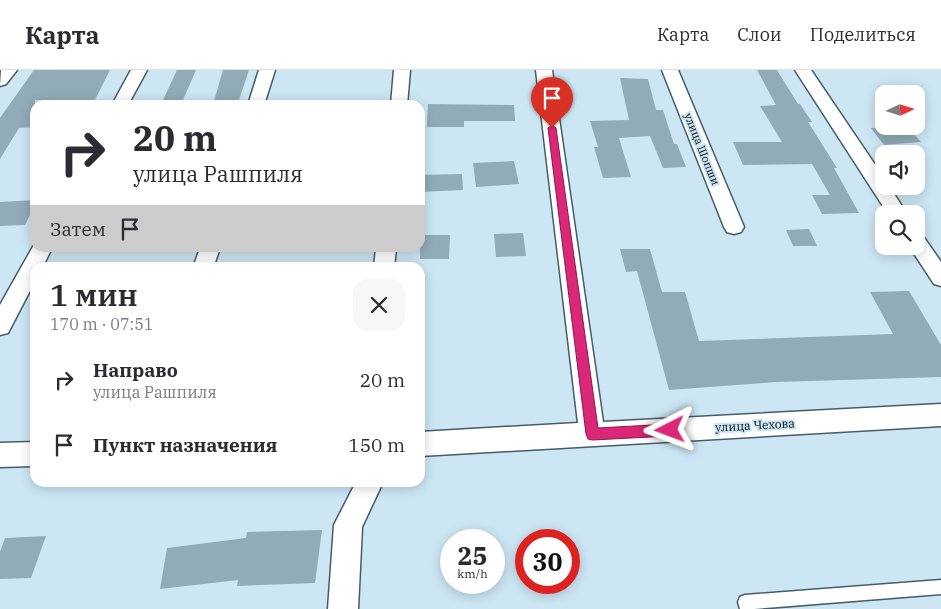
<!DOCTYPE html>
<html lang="ru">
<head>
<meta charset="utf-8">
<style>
	body { margin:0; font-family:"IBM Plex Serif",serif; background:#f7f7f7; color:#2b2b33; height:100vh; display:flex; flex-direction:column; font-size:19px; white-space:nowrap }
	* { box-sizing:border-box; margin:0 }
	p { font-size:16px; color:#7c7c81 }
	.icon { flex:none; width:28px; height:28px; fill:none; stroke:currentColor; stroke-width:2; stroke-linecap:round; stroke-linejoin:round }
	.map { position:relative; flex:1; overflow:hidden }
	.details { position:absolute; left:30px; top:192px; width:395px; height:225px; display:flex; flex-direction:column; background:#fff; border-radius:15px; box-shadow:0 2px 12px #0003 }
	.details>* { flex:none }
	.banner { position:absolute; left:30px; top:30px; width:395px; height:152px; border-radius:15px; box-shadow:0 2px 12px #0003; background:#fff; color:#2b2b33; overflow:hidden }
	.needle { width:32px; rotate:86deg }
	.controls { position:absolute; left:875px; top:15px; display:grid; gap:10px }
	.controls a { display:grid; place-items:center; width:50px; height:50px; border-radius:10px; background:#fff; box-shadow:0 2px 12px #0003; font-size:25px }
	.speed { position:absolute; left:440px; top:459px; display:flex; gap:10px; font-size:25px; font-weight:700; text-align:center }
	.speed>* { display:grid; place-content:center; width:65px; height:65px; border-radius:50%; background:#fff; box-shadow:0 2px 12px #0003; line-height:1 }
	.speed small { font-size:12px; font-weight:400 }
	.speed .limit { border:8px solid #d22; background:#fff; color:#111 }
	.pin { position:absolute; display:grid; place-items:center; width:42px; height:42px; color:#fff; margin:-51px -21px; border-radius:50% 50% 50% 0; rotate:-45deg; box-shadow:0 0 5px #0007 }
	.pin .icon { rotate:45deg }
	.me { position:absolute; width:55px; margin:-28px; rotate:267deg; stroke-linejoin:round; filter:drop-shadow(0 0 4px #0008) }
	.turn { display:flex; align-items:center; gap:18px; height:105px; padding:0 20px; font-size:22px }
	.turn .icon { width:65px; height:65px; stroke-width:2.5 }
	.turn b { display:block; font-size:35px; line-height:42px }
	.then { display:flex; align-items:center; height:48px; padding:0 20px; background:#0003; gap:10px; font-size:19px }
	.round { display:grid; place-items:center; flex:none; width:52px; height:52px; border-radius:15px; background:#f7f7f7 }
	.summary { display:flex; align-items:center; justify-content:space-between; height:85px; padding:0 20px }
	h1 { font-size:30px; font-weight:600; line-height:38px }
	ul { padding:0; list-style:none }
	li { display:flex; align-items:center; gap:15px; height:65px; padding:0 20px }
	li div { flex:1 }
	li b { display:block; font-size:19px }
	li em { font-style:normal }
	header { display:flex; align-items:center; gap:30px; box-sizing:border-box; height:70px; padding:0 25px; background:#fff; border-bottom:1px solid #e1e1e2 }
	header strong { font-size:24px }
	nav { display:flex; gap:28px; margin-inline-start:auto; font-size:18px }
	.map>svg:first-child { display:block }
	.building { fill:#91abb8 }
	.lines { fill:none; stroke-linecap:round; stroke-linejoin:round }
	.service-casing { stroke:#455d68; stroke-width:3 }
	.minor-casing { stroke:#455d68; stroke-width:3 }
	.service { fill:#fff; fill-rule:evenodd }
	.minor { fill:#fff; fill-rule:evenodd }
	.route { fill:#db2777; stroke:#8e194d }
	.labels { text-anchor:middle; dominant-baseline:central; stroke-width:4; stroke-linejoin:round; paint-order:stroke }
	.far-street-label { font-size:11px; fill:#050d12; stroke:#cce6f4 }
	.street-label { font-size:12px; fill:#050d12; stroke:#cce6f4 }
</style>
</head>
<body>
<header>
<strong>Карта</strong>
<nav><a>Карта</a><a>Слои</a><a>Поделиться</a></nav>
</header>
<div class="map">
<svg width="941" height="539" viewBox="0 0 941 539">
	<rect width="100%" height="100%" fill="#cce6f4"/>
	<path class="building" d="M 34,0 L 110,0 L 94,32 L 35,30 L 35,57 L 19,58 L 0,89 L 0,48 Z
		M 177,0 L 196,0 L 183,30 L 163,30 Z
		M 223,0 L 249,0 L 239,30 L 214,31 Z
		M 757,0 L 777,0 L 798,34 L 800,34 L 812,52 L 808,52 L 837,98 L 834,98 L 859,143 L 822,144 L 812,125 L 830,125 L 812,94 L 743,95 L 733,72 L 782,72 L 760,36 L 776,35 Z
		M 620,8 L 648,9 L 656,40 L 663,40 L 674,74 L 677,74 L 686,97 L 663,98 L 650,66 L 619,68 L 631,107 L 603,108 L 594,77 L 598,77 L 590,51 L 629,50 Z
		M 428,34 L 514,35 L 515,51 L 464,51 L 464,57 L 427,57 Z
		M 907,56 L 921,72 L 884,75 L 871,58 Z
		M 514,91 L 519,114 L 476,117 L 473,93 Z
		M 462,104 L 463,120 L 420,122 L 420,105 Z
		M 35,130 L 35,135 L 25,155 L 0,156 L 0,132 Z
		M 809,159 L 817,176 L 793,176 L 786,160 Z
		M 523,163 L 526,186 L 496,187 L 494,164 Z
		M 420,165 L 450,165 L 449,189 L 420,189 Z
		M 620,179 L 650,179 L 662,222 L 685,222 L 699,271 L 893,264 L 870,222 L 909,221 L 941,275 L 941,307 L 777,312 L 669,320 L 637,201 L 626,202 Z
		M 322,460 L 315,513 L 237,516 L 238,510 L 160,519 L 167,478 L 246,468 L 247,462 Z
		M 46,466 L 31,508 L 0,509 L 0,482 L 5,468 Z"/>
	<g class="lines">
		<defs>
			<path id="service" d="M 941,510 L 941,524 L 754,539 L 740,539 L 738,532 L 740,527 L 745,525 Z"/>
			<path id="minor" d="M 1,0 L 17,0 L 6,14 L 0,16 Z
				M 131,0 L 147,0 L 128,35 L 112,35 Z
				M 259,0 L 275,0 L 264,35 L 248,35 Z
				M 394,0 L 410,0 L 407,35 L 391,35 Z
				M 536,0 L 552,0 L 603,352 L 941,334 L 941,356 L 420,386 L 420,362 L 578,353 Z
				M 662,0 L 678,0 L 744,157 L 741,162 L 734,164 L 727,162 L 724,157 Z
				M 795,0 L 811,0 L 884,108 L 884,116 L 889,116 L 907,144 L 888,144 Z
				M 916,164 L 923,166 L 941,192 L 941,216 L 934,214 L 909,176 L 916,176 Z
				M 35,173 L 35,178 L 52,178 L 42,198 L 35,198 L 35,211 L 8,263 L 0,265 L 0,235 Z
				M 200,178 L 220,178 L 213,198 L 193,198 Z
				M 376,178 L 396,178 L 394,198 L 374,198 Z
				M 35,372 L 35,396 L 0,397 L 0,373 Z
				M 356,412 L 383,412 L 362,457 L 358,539 L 328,539 L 334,455 Z"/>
		</defs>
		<use href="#service" class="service-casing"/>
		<use href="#minor" class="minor-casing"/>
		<use href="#service" class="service"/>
		<use href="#minor" class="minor"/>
	</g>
	<path class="route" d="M 552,55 L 556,58 L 598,358 L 670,354 L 674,356 L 676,360 L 674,364 L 670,366 L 592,370 L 588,369 L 586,364 L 548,58 Z"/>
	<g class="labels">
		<g class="far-street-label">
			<text transform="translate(702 79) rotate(68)">улица Шопши</text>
		</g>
		<g class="street-label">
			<text transform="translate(755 355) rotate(-3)">улица Чехова</text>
		</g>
	</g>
</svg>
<div class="controls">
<a><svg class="needle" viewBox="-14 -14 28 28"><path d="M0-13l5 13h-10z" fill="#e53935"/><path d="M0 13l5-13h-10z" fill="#7c7c81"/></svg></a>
<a><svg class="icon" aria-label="sound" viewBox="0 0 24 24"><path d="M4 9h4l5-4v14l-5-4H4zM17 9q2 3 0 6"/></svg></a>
<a><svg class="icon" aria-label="search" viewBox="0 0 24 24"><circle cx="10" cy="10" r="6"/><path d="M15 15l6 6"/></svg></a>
</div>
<div class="speed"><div>25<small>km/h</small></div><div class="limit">30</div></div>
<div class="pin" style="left:552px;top:58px;background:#d93025"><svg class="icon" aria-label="arrive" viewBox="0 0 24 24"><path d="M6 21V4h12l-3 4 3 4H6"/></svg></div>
<svg class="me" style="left:670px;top:360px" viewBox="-20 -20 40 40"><path d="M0-17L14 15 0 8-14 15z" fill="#db2777" stroke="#fff" stroke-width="4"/></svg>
<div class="banner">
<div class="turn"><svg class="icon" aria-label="right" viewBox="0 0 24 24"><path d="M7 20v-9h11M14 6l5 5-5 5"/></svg><div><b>20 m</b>улица Рашпиля</div></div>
<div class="then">Затем<svg class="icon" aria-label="arrive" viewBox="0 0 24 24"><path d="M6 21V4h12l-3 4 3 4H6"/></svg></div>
</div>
<section class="details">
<div class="summary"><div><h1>1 мин</h1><p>170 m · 07:51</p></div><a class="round"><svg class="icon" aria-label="close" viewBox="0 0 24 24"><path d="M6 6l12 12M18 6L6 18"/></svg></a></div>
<ul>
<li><svg class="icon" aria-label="right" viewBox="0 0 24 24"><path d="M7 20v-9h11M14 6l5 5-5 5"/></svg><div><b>Направо</b><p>улица Рашпиля</p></div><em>20 m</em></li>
<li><svg class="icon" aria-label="arrive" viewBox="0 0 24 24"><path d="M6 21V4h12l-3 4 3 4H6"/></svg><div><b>Пункт назначения</b></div><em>150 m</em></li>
</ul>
</section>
</div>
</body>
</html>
